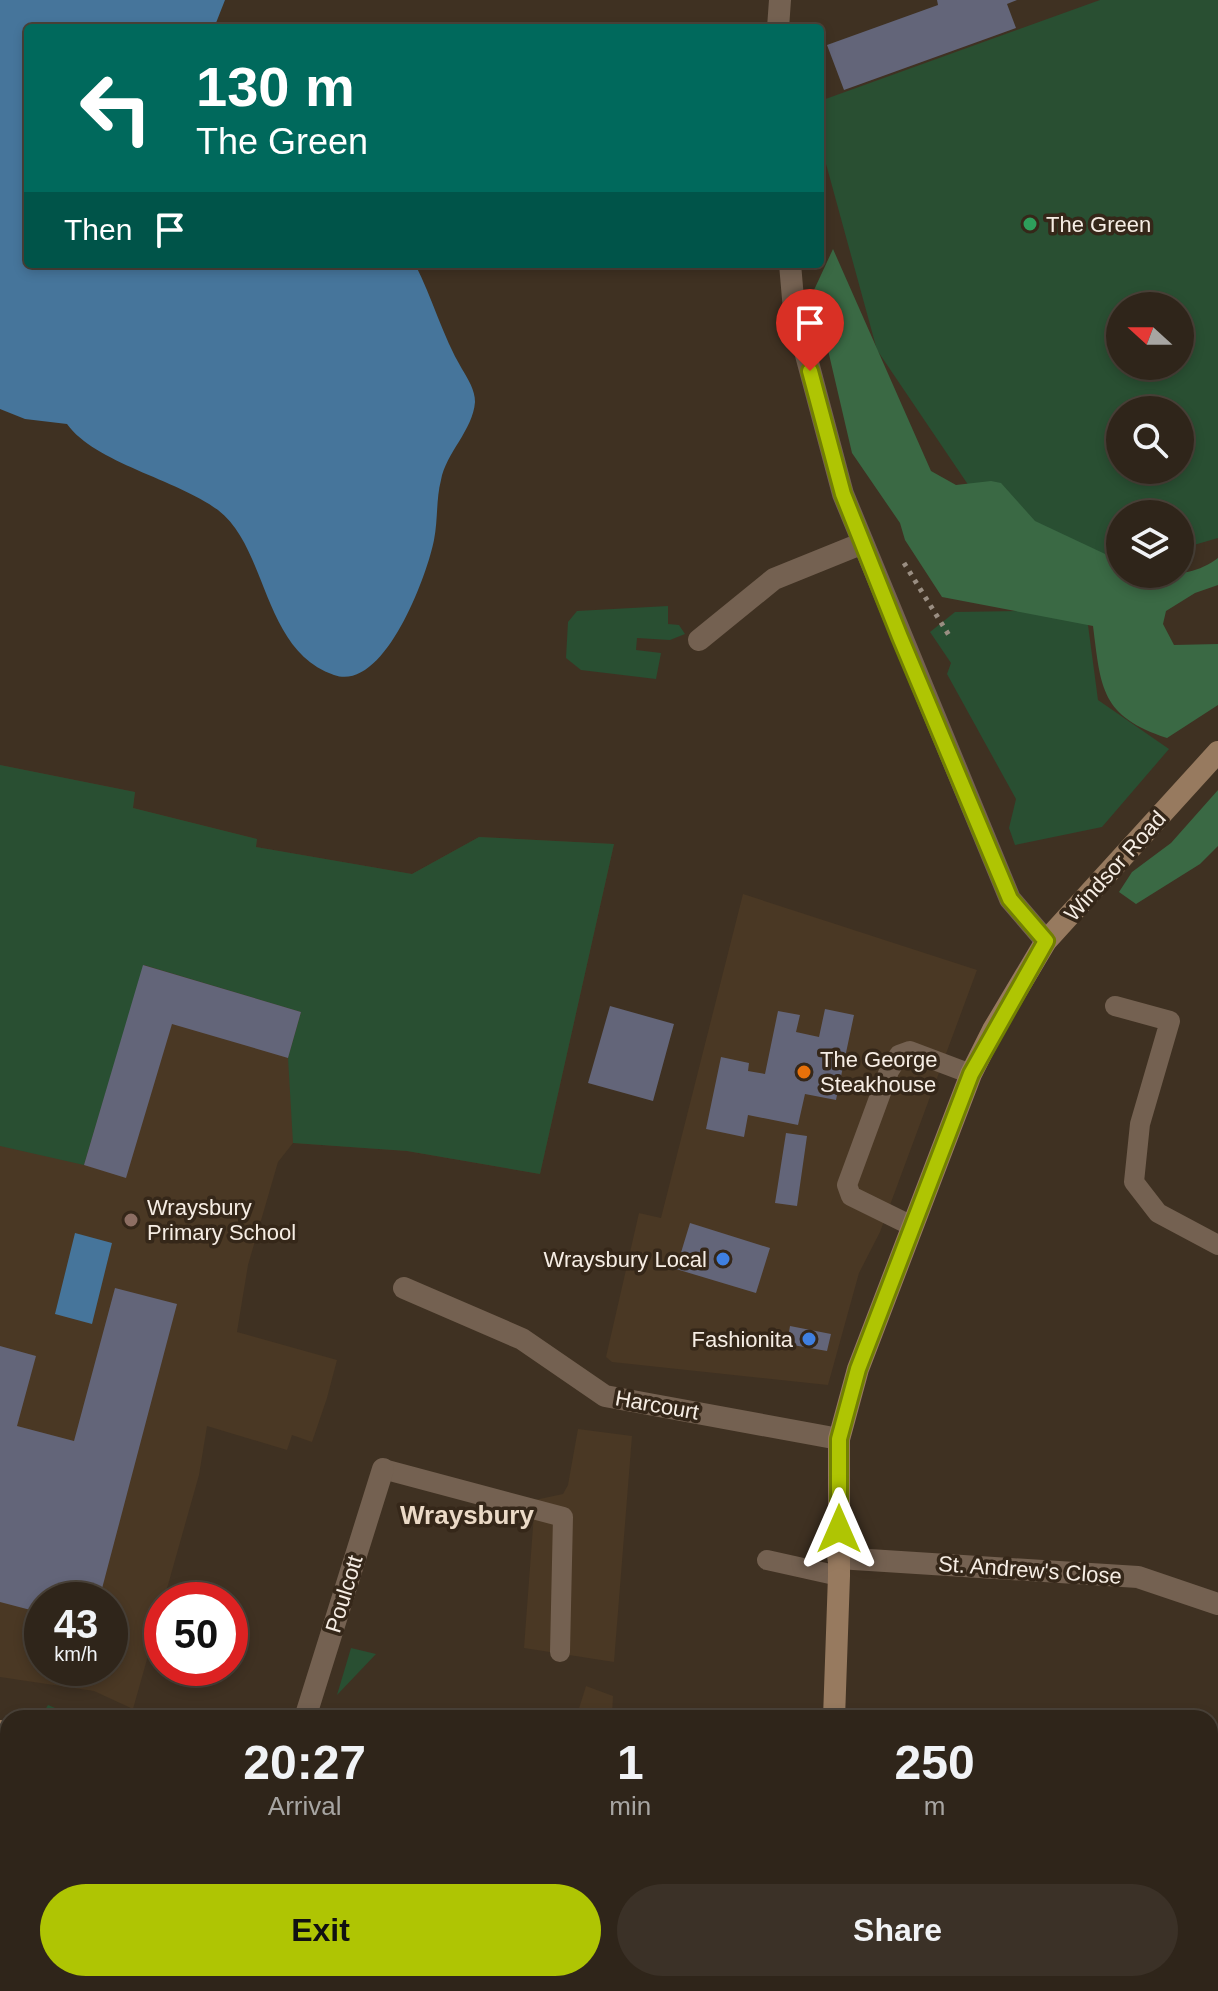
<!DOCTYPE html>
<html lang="en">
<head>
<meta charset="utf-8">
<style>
	body { margin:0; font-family:Helvetica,sans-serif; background:#3b3127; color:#f1f3f6; height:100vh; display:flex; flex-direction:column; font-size:30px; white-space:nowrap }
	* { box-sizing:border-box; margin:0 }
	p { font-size:26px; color:#a7a5a2 }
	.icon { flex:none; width:44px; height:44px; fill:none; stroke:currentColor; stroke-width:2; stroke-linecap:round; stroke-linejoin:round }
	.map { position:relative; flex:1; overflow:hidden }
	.side { position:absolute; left:0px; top:1710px; width:1218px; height:282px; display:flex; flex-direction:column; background:#2f251a; border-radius:24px 24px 0 0; box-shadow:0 4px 12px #0003,0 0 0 2px #4a4239 }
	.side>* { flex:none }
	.banner { position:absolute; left:24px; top:24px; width:800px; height:244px; border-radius:8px; box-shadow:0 4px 12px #0003,0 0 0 2px #4a4239; background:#00695c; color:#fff; overflow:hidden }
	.needle { width:52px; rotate:291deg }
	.tools { position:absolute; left:1106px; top:292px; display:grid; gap:16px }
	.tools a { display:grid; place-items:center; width:88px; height:88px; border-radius:50%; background:#2f251a; box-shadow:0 4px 12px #0003,0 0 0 2px #4a4239; font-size:40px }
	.speed { position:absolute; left:24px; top:1582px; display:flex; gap:16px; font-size:40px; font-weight:700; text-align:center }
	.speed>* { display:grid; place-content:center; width:104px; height:104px; border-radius:50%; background:#2f251a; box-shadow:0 4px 12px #0003,0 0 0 2px #4a4239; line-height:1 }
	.speed small { font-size:20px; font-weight:400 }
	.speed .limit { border:12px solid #d22; background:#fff; color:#111 }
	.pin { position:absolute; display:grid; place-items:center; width:68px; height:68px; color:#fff; margin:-82px -34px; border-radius:50% 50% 50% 0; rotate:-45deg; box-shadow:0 0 8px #0007 }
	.pin .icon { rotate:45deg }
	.me { position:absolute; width:88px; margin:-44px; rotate:0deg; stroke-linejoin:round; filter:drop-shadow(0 0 6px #0008) }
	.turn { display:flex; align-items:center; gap:28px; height:168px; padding:0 40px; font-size:36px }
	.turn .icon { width:104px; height:104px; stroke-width:2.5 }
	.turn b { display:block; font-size:56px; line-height:68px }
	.then { display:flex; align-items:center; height:76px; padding:0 40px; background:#0003; gap:16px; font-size:30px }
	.eta { display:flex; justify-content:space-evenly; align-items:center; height:136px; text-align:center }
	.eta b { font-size:48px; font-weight:700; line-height:56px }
	.primary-button { display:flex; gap:16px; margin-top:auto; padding:16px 40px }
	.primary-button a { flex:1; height:92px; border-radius:48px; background:#afc503; color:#111; font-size:32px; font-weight:700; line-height:92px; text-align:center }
	.primary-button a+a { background:#3b3127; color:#f1f3f6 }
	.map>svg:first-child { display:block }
	.built { fill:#4a3824; fill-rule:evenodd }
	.green { fill:#294f32; fill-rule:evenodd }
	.forest { fill:#3a6944 }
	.water { fill:#46759b }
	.building { fill:#636579 }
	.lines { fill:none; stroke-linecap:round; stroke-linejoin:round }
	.path { stroke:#9a8e82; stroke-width:5; stroke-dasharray:4 6; stroke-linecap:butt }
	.service { stroke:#746151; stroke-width:20 }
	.minor { stroke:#746151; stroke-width:22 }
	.secondary { stroke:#977a5f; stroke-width:22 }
	.route-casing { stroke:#728002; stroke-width:20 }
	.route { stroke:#afc503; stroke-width:14 }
	.leisure-dot { fill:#2e9e5b; stroke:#352719; stroke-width:3 }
	.food-dot { fill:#e8710a; stroke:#352719; stroke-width:3 }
	.education-dot { fill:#8d6e63; stroke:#352719; stroke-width:3 }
	.shop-dot { fill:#3f7fe0; stroke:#352719; stroke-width:3 }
	.labels { text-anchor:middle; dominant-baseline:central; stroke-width:7; stroke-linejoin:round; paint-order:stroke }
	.poi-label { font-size:22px; fill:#f6ede4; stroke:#352719; text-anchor:start }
	.street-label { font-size:22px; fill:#f6ede4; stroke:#352719 }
	.quarter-label { font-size:26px; font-weight:bold; fill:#ebdac7; stroke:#352719 }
</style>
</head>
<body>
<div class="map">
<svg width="1218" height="1991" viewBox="0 0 1218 1991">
	<rect width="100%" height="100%" fill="#3f3122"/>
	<path class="built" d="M 0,765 L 135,792 L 133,808 L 257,839 L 256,847 L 412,874 L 479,837 L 614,844 L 540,1174 L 407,1151 L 293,1143 L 278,1162 L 248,1265 L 237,1332 L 337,1360 L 327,1398 L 312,1442 L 292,1435 L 287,1450 L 207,1426 L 199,1475 L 133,1709 L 94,1691 L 0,1677 ZM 42,1600 L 110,1600 L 110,1668 L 42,1668 Z
		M 743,894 L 977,970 L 880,1232 L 859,1273 L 828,1385 L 612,1362 L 606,1357 L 639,1213 L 661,1218 Z
		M 578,1429 L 632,1436 L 614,1662 L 524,1648 L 535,1500 L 563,1494 L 568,1485 Z
		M 586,1686 L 613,1696 L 612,1718 L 576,1718 Z"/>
	<path class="green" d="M 1100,0 L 1218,0 L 1218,538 L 1180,549 L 1180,514 L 1120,514 L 1120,558 L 998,529 L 877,350 L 820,142 L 820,101 ZM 1120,306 L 1180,306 L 1180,366 L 1120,366 ZM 1120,410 L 1180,410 L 1180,470 L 1120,470 Z
		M 668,606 L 668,624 L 679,625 L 685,634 L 670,640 L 637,638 L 636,650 L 661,653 L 656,679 L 581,670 L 566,658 L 568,622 L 577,611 Z
		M 1086,610 L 1098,700 L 1169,749 L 1102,827 L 1015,845 L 1009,828 L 1016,799 L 947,674 L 951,663 L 930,632 L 955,612 Z
		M 0,765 L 135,792 L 133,808 L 257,839 L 256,847 L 412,874 L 479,837 L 614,844 L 540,1174 L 407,1151 L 293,1143 L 288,1058 L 301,1012 L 144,965 L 84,1165 L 0,1146 Z
		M 351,1648 L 376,1654 L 337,1695 Z
		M 48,1705 L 79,1718 L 40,1718 Z"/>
	<path class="forest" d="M 833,249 L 931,471 L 956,485 L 991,481 L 1001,483 L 1035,521 L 1120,561 L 1120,574 C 1154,574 1190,580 1218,558 L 1218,585 L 1195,593 L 1166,611 L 1163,624 L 1174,645 L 1218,644 L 1218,705 L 1167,738 C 1101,716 1101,689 1093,626 L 942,597 L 905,540 L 900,523 L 852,453 L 814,290 Z
		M 1218,790 L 1218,846 L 1200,864 L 1136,904 L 1119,892 L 1132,872 L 1171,843 Z"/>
	<path class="water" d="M 0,0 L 225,0 L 214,28 L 28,28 L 28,264 L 415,264 C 433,299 442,335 462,369 C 468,379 475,390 475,402 C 473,430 446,453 441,480 C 436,499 438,520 434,540 C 427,576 384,693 334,675 C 262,650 268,548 218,510 C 176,479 95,463 67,424 L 25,419 L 0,409 Z
		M 75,1233 L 112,1243 L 92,1324 L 55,1314 Z"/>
	<path class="building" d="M 937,0 L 1017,0 L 1007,4 L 1016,28 L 844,90 L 827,45 L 938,5 Z
		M 143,965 L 301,1012 L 288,1058 L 172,1024 L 126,1178 L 84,1165 Z
		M 610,1006 L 674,1024 L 653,1101 L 588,1083 Z
		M 825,1009 L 854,1015 L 836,1100 L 805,1094 L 798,1125 L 748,1115 L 744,1137 L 706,1129 L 721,1057 L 749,1063 L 748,1071 L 765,1074 L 778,1011 L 800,1015 L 796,1032 L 819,1037 Z
		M 786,1133 L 807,1136 L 797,1206 L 775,1203 Z
		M 690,1223 L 770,1248 L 756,1293 L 676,1269 Z
		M 115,1288 L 177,1304 L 99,1600 L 42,1600 L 42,1613 L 0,1602 L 0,1346 L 36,1356 L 17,1426 L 74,1441 Z
		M 790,1326 L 831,1334 L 827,1351 L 787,1344 Z"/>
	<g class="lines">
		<path class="path" d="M 904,563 L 950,637
			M 43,1991 L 44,1984"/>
		<path class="service" d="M 1115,1006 L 1170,1021 L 1140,1124 L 1134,1182 L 1158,1213 L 1218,1245
			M 912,1226 L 851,1196 L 847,1185 L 889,1071 L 899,1055 L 910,1051 L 971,1074
			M 383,1469 L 563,1517 L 560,1652
			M 767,1560 L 839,1576"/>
		<path class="minor" d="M 778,28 L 780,0
			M 790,264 L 794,310 L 843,494 L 1010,899 L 1046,941
			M 699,640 L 774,579 L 863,543
			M 404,1288 L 522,1339 L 605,1396 L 839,1439
			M 838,1558 L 1138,1577 L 1218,1604
			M 305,1718 L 383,1469
			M 837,1984 L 838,1991"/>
		<path class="secondary" d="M 834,1718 L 839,1576 L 839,1439 L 858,1369 L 971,1074 L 993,1030 L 1046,941 L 1218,752
			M 0,1731 L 8,1735"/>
	</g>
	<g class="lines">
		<defs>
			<path id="route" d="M 810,371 L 843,494 L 900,637 L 1010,899 L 1046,941 L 971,1074 L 858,1369 L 839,1439 L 839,1529"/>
		</defs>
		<use href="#route" class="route-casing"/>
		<use href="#route" class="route"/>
	</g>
	<circle class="leisure-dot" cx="1030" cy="224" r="8"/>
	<circle class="food-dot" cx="804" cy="1072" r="8"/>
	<circle class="education-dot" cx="131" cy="1220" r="8"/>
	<g class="shop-dot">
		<circle cx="723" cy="1259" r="8"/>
		<circle cx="809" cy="1339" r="8"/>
	</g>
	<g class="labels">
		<g class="poi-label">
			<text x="1046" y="224">The Green</text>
			<text x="820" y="1059">The George<tspan x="820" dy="25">Steakhouse</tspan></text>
			<text x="147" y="1207">Wraysbury<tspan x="147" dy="25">Primary School</tspan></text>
			<text x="707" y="1259" text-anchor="end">Wraysbury Local</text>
			<text x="793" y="1339" text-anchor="end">Fashionita</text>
		</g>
		<g class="street-label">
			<text transform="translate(1115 866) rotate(-48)">Windsor Road</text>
			<text transform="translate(657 1405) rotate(10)">Harcourt</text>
			<text transform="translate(1030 1570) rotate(4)">St. Andrew's Close</text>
			<text transform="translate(344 1594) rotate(-73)">Poulcott</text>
		</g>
		<g class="quarter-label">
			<text x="467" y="1515">Wraysbury</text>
		</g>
	</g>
</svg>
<div class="tools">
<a><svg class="needle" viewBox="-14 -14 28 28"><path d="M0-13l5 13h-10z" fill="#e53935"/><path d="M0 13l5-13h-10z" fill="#a7a5a2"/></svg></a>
<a><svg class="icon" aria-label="search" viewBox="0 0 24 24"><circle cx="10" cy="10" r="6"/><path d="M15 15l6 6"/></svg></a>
<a><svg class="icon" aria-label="layers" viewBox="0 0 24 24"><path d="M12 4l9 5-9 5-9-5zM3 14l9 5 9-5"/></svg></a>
</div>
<div class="speed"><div>43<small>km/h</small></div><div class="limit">50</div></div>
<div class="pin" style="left:810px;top:371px;background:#d93025"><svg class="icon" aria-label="arrive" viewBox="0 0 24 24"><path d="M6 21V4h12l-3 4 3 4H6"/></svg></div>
<svg class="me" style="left:839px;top:1529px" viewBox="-20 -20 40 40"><path d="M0-17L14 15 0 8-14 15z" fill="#afc503" stroke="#fff" stroke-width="4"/></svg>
<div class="banner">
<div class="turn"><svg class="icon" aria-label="left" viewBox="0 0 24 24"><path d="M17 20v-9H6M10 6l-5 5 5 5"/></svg><div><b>130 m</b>The Green</div></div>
<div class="then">Then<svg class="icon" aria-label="arrive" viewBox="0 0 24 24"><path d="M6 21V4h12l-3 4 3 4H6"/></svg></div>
</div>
<section class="side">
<div class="eta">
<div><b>20:27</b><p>Arrival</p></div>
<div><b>1</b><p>min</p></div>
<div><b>250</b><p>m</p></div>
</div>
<div class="primary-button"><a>Exit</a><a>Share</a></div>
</section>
</div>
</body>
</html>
